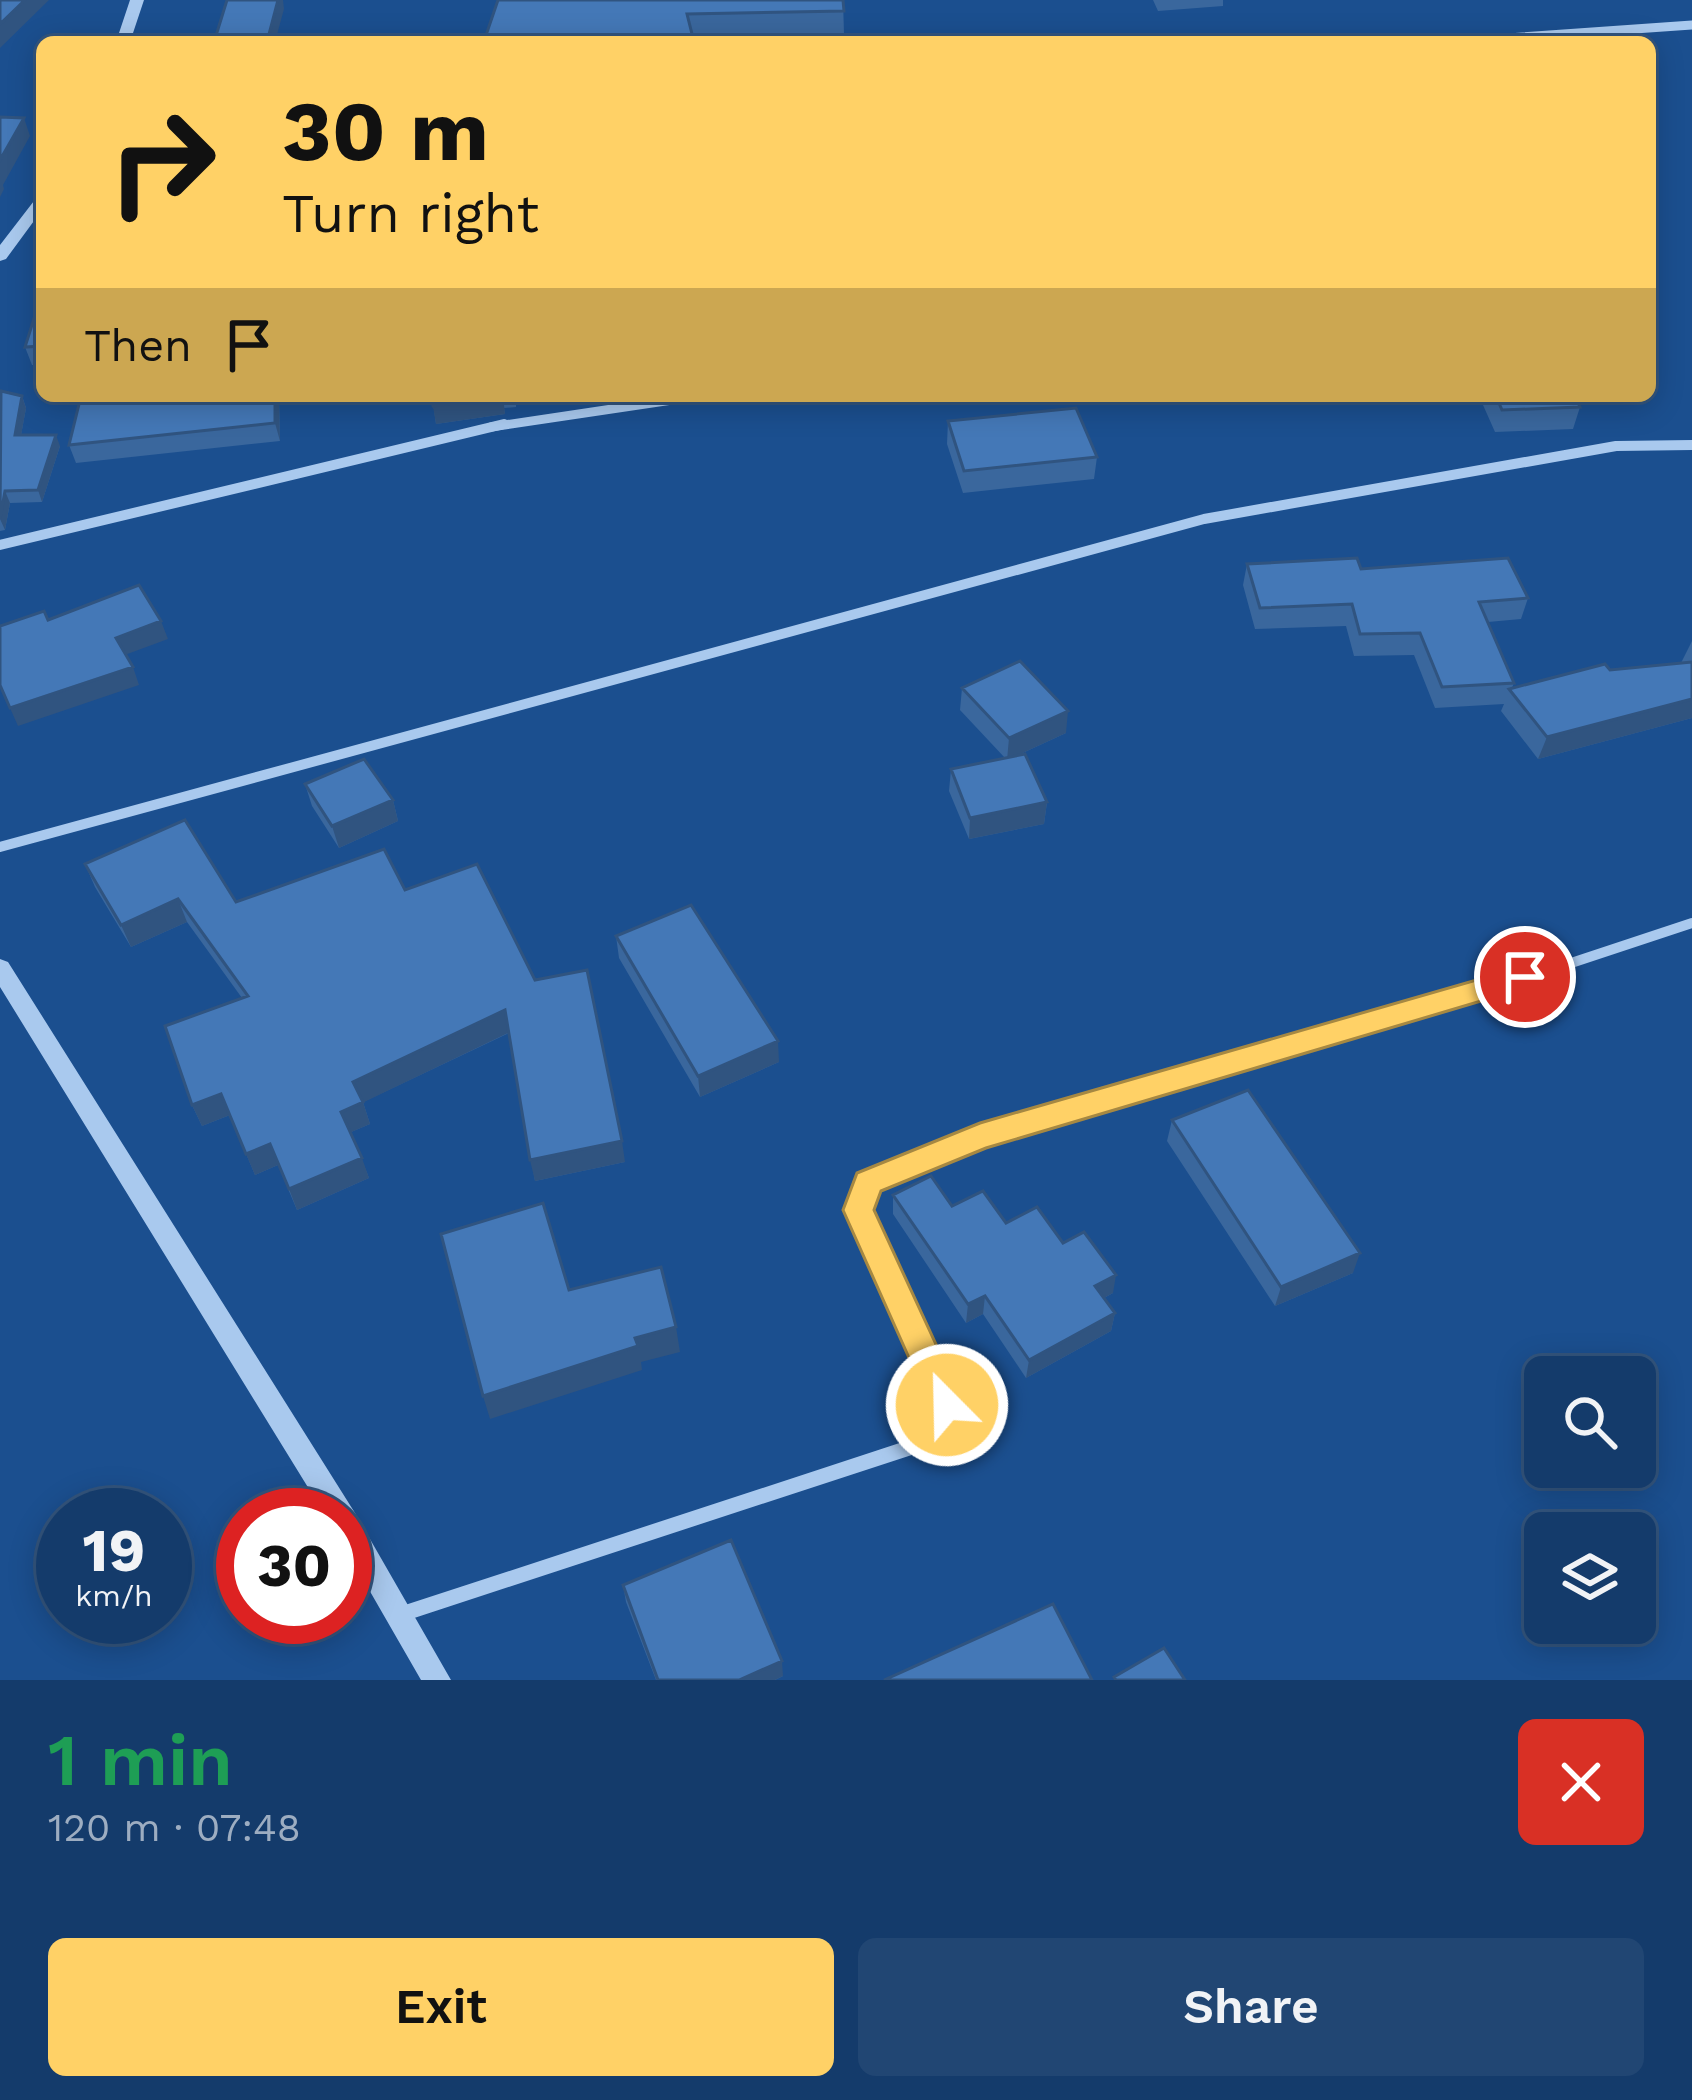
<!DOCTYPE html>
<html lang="en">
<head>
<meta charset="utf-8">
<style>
	body { margin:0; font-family:"Work Sans",sans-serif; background:#214673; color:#f1f3f6; height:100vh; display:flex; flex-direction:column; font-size:45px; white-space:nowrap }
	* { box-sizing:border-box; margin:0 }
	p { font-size:39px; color:#9dadc1 }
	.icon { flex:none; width:66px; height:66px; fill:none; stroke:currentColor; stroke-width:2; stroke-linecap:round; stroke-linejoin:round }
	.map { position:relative; height:1680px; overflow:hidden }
	.panel { display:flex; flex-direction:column; background:#143b6b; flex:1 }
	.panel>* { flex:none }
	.banner { position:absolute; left:36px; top:36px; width:1620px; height:366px; border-radius:18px; box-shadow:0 6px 30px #0003,0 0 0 3px #33557e; background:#ffd166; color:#111; overflow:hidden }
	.fabs { position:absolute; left:1524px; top:1356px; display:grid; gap:24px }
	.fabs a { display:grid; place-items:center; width:132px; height:132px; border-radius:18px; background:#143b6b; box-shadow:0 6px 30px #0003,0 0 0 3px #33557e; font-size:60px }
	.speed { position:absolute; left:36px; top:1488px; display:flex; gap:24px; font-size:60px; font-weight:700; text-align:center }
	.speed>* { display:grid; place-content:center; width:156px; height:156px; border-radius:50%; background:#143b6b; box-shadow:0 6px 30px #0003,0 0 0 3px #33557e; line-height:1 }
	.speed small { font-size:30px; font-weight:400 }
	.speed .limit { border:18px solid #d22; background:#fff; color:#111 }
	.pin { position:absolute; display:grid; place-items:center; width:102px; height:102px; color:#fff; margin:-51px; border:6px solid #fff; border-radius:50%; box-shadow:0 3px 12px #0007 }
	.me { position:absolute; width:132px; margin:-66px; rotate:337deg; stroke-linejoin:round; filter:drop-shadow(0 0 9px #0008) }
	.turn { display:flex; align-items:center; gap:42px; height:252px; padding:0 48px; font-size:54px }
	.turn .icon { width:156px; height:156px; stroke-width:2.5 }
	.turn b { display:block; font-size:84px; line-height:102px }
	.then { display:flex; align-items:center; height:114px; padding:0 48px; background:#0003; gap:24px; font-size:45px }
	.round { display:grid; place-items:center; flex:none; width:126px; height:126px; border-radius:18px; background:#214673 }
	.overview { display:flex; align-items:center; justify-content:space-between; height:204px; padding:0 48px }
	h1 { font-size:72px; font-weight:600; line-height:90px; color:#1e9e55 }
	.primary-button { display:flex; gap:24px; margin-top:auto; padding:24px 48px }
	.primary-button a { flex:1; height:138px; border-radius:18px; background:#ffd166; color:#111; font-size:48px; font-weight:600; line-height:138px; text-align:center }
	.primary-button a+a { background:#214673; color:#f1f3f6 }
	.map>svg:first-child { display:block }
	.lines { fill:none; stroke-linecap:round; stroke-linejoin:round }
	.minor-far2 { stroke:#a9c9ee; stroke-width:9 }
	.minor-far1 { stroke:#a9c9ee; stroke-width:10 }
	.minor { stroke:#a9c9ee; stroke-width:15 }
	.tertiary { fill:#a9c9ee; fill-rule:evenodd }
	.wall { fill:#3a679d }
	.shaded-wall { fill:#305480 }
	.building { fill:#4478b7; stroke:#305480; stroke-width:3 }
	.route { fill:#ffd166; stroke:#a68842; stroke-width:3 }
</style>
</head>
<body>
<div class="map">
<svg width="1692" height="1680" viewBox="0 0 1692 1680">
	<rect width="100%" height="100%" fill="#1b4f8f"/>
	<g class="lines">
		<path class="minor-far2" d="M 1450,42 L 1692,25
			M 491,427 L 699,396"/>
		<path class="minor-far1" d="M 0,545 L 504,424
			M 0,847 L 1204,519 L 1616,446 L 1692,445
			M 1535,975 L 1692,923"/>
		<path class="minor" d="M 402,1614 L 927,1442 L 947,1405 L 859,1210 L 868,1182 L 980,1136 L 1545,972"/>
		<path class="tertiary" d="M 130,0 L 144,0 L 130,42 L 116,42 Z
			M 42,195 L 42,210 L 6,259 L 0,261 L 0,245 L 37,197 Z
			M 0,959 L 8,962 L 355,1513 L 451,1680 L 421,1680 L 345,1548 L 345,1515 L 325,1515 L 0,987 Z"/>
	</g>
	<path class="wall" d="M 498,0 L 843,0 L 844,34 L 693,37 Z
		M 1153,0 L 1223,0 L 1223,6 L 1158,11 Z
		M 42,293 L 42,365 L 32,365 L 25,347 Z
		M 0,393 L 22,396 L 26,408 L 21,435 L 60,446 L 42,502 L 10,503 L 5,530 L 0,531 Z
		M 81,396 L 314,396 L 279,399 L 280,441 L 76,463 L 69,445 Z
		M 432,396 L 516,396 L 516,407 L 504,408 L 505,414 L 436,424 Z
		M 1479,396 L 1575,396 L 1580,407 L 1573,429 L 1495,432 Z
		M 948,421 L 1097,457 L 1094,479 L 963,493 L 947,444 Z
		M 1247,564 L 1361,569 L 1528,598 L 1521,619 L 1488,622 L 1514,683 L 1512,688 L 1610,670 L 1681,663 L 1692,641 L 1692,718 L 1538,759 L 1501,711 L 1504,704 L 1435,708 L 1414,655 L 1354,656 L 1346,626 L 1255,629 L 1243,585 Z
		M 962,688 L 1066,733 L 1016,756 L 1047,802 L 1044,824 L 969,839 L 949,791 L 951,769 L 1005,758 L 960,710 Z
		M 305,784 L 393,800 L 398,821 L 339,848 L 312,806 Z
		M 85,864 L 236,902 L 405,890 L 625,1162 L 535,1181 L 509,1033 L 363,1102 L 370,1124 L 351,1132 L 369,1178 L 297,1210 L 278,1165 L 255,1175 L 230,1115 L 202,1126 L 192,1105 L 242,998 L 187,922 L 131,947 L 95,887 Z
		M 616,936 L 779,1062 L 700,1097 L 619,958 Z
		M 1172,1120 L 1353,1273 L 1275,1306 L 1167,1141 Z
		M 893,1195 L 952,1206 L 1006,1223 L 1063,1243 L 1113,1293 L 1104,1298 L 1115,1313 L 1111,1331 L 1026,1378 L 983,1314 L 966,1323 L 893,1214 Z
		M 623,1585 L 783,1676 L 775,1680 L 656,1680 L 626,1602 Z"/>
	<path class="shaded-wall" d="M 25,0 L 49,0 L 0,48 L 0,24 Z
		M 278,0 L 283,0 L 284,9 L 275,42 L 267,42 Z
		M 24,118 L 30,136 L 3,185 L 4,189 L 0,197 L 0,160 Z
		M 22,396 L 26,408 L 19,447 L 15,435 Z
		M 275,396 L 278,396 L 279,399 L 280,441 L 275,423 Z
		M 503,396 L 505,414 L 436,424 L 433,406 Z
		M 56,435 L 60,446 L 42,502 L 38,490 Z
		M 5,491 L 10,503 L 5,530 L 0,519 Z
		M 161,621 L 168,639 L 122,656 L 116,638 Z
		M 133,667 L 139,685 L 18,726 L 10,708 Z
		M 1692,699 L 1692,718 L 1538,759 L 1547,737 Z
		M 1068,711 L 1066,733 L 1007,760 L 1009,738 Z
		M 393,800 L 398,821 L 339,848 L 332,826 Z
		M 1047,802 L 1044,824 L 969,839 L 970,818 Z
		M 178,899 L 187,922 L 131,947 L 121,925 Z
		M 505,1010 L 510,1032 L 360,1104 L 353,1082 Z
		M 778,1041 L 779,1062 L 700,1097 L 698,1076 Z
		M 221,1094 L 230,1115 L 202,1126 L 192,1105 Z
		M 363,1102 L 370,1124 L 349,1133 L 341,1112 Z
		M 622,1141 L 625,1162 L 535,1181 L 530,1160 Z
		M 270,1144 L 278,1165 L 255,1175 L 246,1154 Z
		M 362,1158 L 369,1178 L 297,1210 L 289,1189 Z
		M 1360,1253 L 1353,1273 L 1275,1306 L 1281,1287 Z
		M 1116,1275 L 1113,1293 L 1091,1305 L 1095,1286 Z
		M 985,1296 L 983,1314 L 966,1323 L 968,1304 Z
		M 1115,1313 L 1111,1331 L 1026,1378 L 1029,1360 Z
		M 676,1327 L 680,1352 L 641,1362 L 642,1370 L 490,1419 L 483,1396 L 635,1338 Z
		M 782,1661 L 783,1676 L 775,1680 L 739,1680 Z"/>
	<path class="building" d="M 0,0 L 25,0 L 0,24 Z
		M 227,0 L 278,0 L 267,42 L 214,42 Z
		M 498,0 L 843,0 L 844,11 L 687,14 L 694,42 L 484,41 Z
		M 0,117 L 24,118 L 0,160 Z
		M 42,293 L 42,346 L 25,347 Z
		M 1,391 L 22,396 L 15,435 L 56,435 L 38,490 L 5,491 L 0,519 Z
		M 81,396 L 275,396 L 275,423 L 69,445 Z
		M 432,396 L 502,396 L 433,406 Z
		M 1496,396 L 1575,396 L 1580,407 L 1502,410 Z
		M 1076,408 L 1097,457 L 964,471 L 948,421 Z
		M 1357,558 L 1361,569 L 1508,558 L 1528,598 L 1479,602 L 1514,683 L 1442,687 L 1420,633 L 1360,634 L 1352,604 L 1260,608 L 1247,564 Z
		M 139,585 L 161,621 L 116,638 L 133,667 L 10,708 L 0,685 L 0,626 L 44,611 L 48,620 Z
		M 1020,661 L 1068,711 L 1009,738 L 962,688 Z
		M 1692,662 L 1692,699 L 1547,737 L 1509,689 L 1605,664 L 1610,670 Z
		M 1025,754 L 1047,802 L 970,818 L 951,769 Z
		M 364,759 L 393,800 L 332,826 L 305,784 Z
		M 185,820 L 236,902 L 384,849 L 405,890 L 477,864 L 535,980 L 587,970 L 622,1141 L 530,1160 L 505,1010 L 353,1082 L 363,1102 L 341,1112 L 362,1158 L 289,1189 L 270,1144 L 246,1154 L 221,1094 L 192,1105 L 165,1026 L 248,996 L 178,899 L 121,925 L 85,864 Z
		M 691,905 L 778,1041 L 698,1076 L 616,936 Z
		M 1248,1090 L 1360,1253 L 1281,1287 L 1172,1120 Z
		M 931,1176 L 952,1206 L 983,1191 L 1006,1223 L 1037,1207 L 1063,1243 L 1084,1232 L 1116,1275 L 1095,1286 L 1115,1313 L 1029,1360 L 985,1296 L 968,1304 L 893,1195 Z
		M 543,1203 L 569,1290 L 661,1267 L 676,1327 L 635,1338 L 638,1346 L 483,1396 L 441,1234 Z
		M 731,1540 L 782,1661 L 739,1680 L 658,1680 L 623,1585 Z
		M 1053,1604 L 1092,1680 L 884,1680 Z
		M 1164,1648 L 1185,1680 L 1116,1680 L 1114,1677 Z"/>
	<path class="route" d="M 1525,966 L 1535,969 L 1539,977 L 1535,985 L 986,1148 L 881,1191 L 874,1210 L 964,1405 L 959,1416 L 947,1421 L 935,1416 L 843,1210 L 857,1173 L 980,1123 Z"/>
</svg>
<div class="fabs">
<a><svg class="icon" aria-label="search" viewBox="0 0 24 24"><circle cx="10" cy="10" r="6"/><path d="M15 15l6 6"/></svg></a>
<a><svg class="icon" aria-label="layers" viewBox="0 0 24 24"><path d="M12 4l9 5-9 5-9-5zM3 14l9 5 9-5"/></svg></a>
</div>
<div class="speed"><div>19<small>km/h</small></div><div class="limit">30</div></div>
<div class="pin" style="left:1525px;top:977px;background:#d93025"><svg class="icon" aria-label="arrive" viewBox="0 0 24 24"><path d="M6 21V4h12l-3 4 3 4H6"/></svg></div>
<svg class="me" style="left:947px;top:1405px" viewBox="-20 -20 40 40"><circle r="17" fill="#ffd166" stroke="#fff" stroke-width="3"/><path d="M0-11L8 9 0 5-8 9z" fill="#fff"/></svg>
<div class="banner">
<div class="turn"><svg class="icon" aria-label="right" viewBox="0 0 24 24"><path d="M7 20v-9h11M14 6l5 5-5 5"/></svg><div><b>30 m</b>Turn right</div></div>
<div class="then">Then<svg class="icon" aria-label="arrive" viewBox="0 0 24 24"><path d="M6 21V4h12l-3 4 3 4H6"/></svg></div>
</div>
</div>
<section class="panel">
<div class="overview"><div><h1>1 min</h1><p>120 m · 07:48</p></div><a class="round" style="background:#d93025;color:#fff"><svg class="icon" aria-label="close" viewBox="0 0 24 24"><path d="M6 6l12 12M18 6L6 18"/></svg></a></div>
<div class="primary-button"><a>Exit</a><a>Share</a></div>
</section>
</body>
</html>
